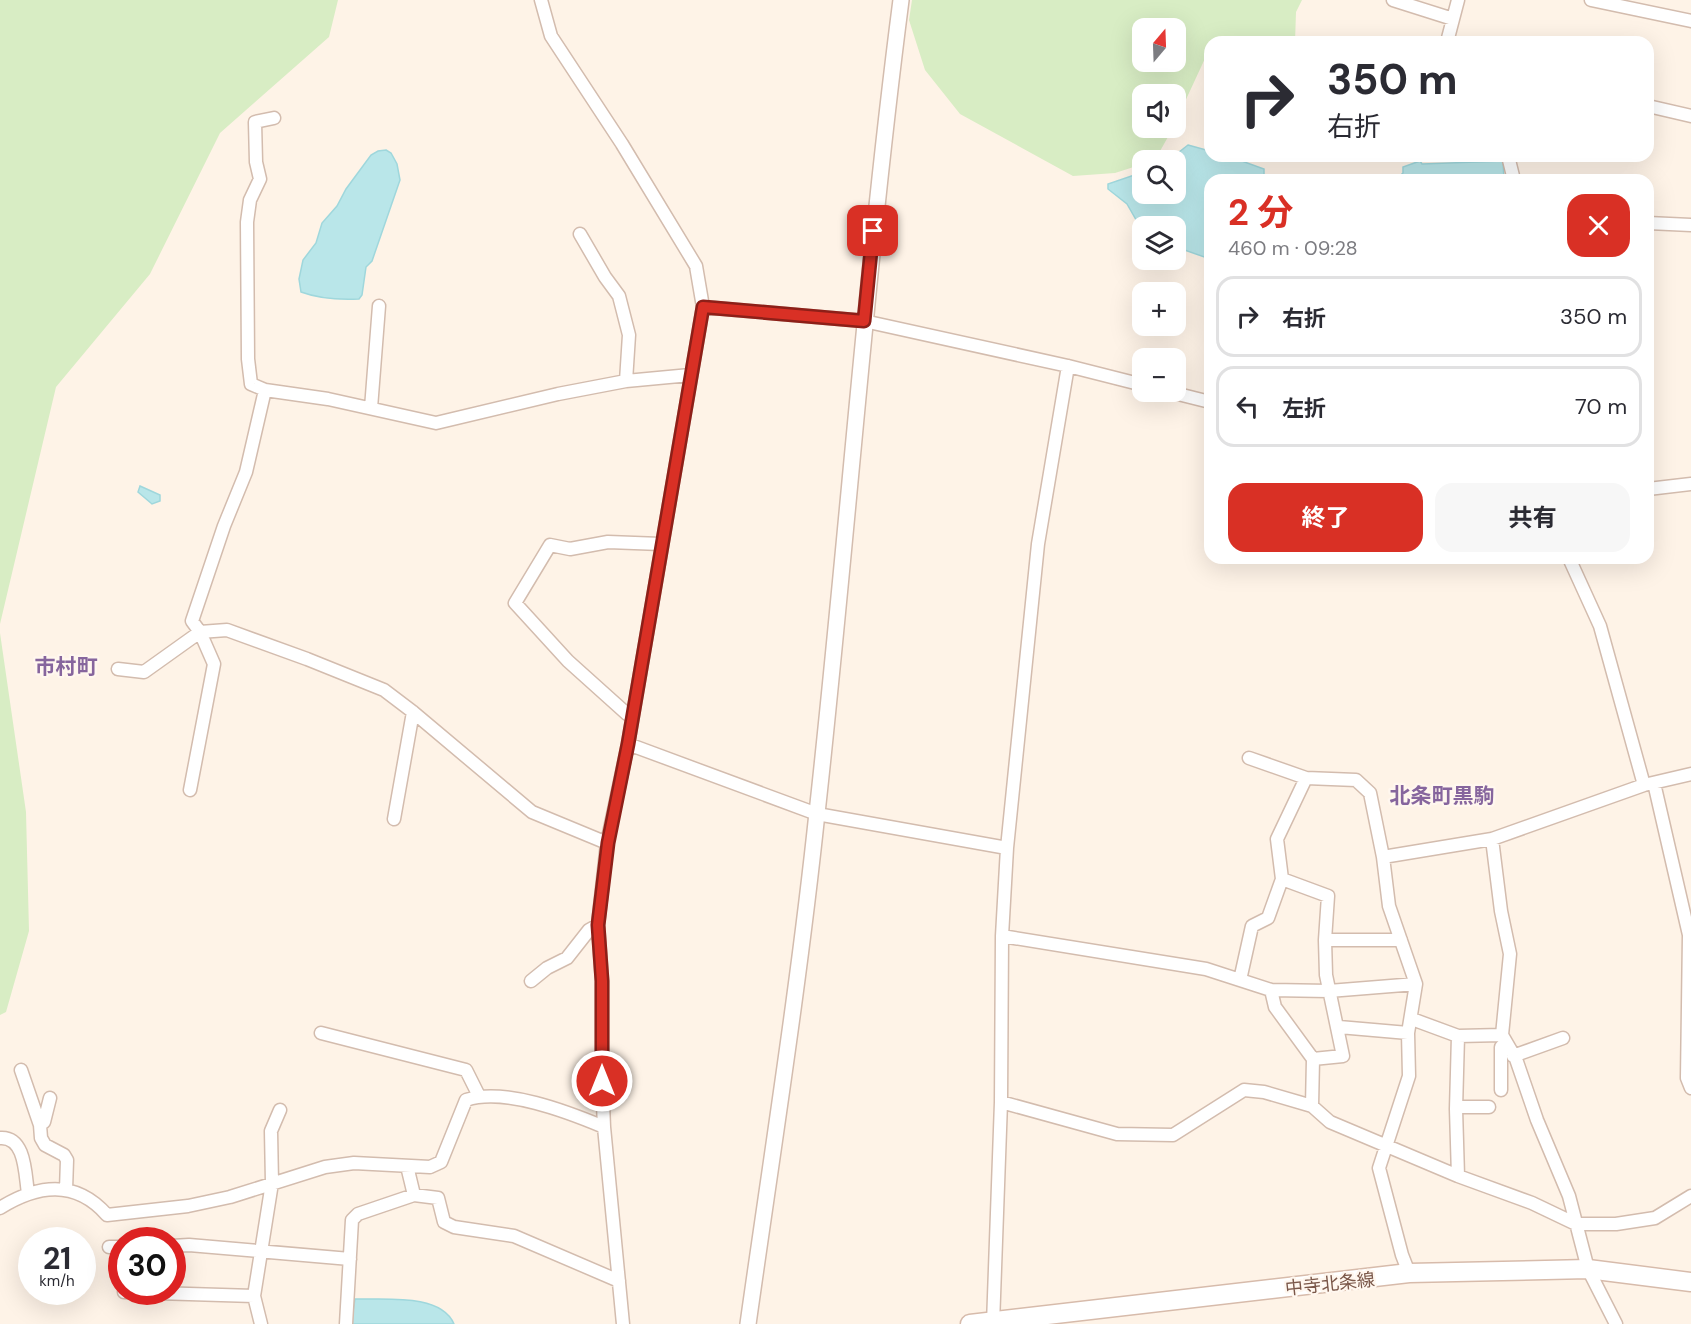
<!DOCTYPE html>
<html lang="ja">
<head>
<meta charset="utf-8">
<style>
	body { margin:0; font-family:"DM Sans","Noto Sans JP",sans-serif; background:#f7f7f7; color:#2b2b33; height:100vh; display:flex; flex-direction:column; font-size:22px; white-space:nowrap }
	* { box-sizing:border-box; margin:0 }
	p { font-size:20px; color:#7c7c81 }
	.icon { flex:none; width:33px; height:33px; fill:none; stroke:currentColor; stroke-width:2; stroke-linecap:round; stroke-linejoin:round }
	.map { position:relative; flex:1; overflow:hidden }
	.details { position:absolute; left:1204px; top:174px; width:450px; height:390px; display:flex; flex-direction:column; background:#fff; border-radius:18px; box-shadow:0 6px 24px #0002 }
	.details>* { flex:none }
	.banner { position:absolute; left:1204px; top:36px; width:450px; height:126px; border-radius:18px; box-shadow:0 6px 24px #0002; background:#fff; color:#2b2b33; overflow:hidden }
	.needle { width:39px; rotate:19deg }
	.controls { position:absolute; left:1132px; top:18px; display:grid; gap:12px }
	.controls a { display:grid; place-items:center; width:54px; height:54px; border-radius:12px; background:#fff; box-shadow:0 6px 24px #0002; font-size:30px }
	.speed { position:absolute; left:18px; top:1227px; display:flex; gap:12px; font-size:30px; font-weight:700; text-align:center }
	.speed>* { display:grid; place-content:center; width:78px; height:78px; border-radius:50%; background:#fff; box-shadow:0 6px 24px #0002; line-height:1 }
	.speed small { font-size:15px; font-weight:400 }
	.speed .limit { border:9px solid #d22; background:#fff; color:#111 }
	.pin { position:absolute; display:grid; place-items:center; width:51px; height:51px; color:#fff; margin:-26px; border-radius:12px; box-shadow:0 3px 9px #0006 }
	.me { position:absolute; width:66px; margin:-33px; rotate:0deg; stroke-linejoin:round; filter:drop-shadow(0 0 4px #0008) }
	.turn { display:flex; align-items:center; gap:21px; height:126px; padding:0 24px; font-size:27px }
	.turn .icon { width:78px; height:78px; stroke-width:2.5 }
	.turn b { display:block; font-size:42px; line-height:51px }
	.round { display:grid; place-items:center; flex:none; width:63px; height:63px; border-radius:18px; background:#f7f7f7 }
	.summary { display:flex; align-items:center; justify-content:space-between; height:102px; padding:0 24px }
	h1 { font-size:36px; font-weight:700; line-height:45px; color:#d93025 }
	.primary-button { display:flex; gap:12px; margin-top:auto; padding:12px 24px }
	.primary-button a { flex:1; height:69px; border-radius:18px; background:#d93025; color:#fff; font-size:24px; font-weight:700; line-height:69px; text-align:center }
	.primary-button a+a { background:#f7f7f7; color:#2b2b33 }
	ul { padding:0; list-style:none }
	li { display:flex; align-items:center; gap:18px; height:81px; margin:0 12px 9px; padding:0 12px; border:3px solid #e1e1e2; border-radius:18px }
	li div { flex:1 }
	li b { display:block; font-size:22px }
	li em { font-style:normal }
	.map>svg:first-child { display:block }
	.green { fill:#d8edc4; fill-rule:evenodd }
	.water { fill:#b9e6e9; stroke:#9fd7dc; stroke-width:1.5 }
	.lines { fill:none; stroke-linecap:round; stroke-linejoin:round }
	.minor-casing { stroke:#d3bcae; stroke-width:15 }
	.tertiary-casing { stroke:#d3bcae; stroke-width:18 }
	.secondary-casing { stroke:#d7bbab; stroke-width:21 }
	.minor { stroke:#fff; stroke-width:12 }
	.tertiary { stroke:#fff; stroke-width:15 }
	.secondary { stroke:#fff; stroke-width:18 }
	.route-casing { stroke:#8d1f18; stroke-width:15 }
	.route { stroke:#d93025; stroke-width:10 }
	.labels { text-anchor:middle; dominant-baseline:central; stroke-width:4.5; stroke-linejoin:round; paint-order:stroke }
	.street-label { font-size:18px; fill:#7a5749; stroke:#fff7ef }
	.quarter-label { font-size:21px; font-weight:bold; fill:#86659d; stroke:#fff7ef }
</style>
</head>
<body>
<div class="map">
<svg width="1691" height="1324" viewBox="0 0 1691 1324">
	<rect width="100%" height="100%" fill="#fef3e7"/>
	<path class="green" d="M 0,0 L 338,0 L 329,37 L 220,133 L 150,274 L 56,387 L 0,624 Z
		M 912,0 L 1302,0 L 1296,12 L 1295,42 L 1210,42 L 1210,52 L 1208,52 L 1176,121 L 1176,94 L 1143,94 L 1143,128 L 1173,128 L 1155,160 L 1143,160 L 1143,164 L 1115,173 L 1073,176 L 960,114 L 925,70 L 909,20 ZM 1143,28 L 1176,28 L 1176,62 L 1143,62 Z
		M 0,633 L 26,812 L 29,931 L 6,1012 L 0,1015 Z"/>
	<path class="water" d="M 1188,145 L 1210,151 L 1210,156 L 1228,156 L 1264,169 L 1264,177 L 1271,180 L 1210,180 L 1210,259 L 1176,247 L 1176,226 L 1143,226 L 1143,232 L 1127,204 L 1108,189 L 1108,184 L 1143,172 L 1143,194 L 1176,194 L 1176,160 L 1169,160 Z
		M 386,150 L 391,153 L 397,164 L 400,180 L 372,261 L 366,267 L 362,295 L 359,299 C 339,300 320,299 301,292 L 299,279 L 303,260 L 316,243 L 322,223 L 337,206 L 346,189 L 371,155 L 378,151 Z
		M 1420,161 L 1422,164 L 1503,161 L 1504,180 L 1395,180 L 1403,173 L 1403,167 Z
		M 140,486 L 160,495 L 160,501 L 152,504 L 138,492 Z
		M 355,1299 C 384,1300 441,1293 454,1324 L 351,1324 Z"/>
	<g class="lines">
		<defs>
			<path id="minor" d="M 541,0 L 551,36 L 622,144 L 696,266 L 703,307 L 628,744 L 607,843 L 598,925 L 602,981 L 602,1081 L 604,1127 L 623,1324
				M 1393,0 L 1453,19
				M 1591,0 L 1691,21
				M 1447,42 L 1458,0
				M 1648,106 L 1691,116
				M 1508,156 L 1514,180
				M 1648,223 L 1691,225
				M 580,234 L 605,277 L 619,296 L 629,335 L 626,381
				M 703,307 L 864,321 L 1068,366 L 1143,385
				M 265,390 L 251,384 L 248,359 L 247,222 L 250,200 L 260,179 L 256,162 L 255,122 L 274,118
				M 1170,392 L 1210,402
				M 371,408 L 379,306
				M 1648,489 L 1691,484
				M 1569,558 L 1600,626 L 1644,785
				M 118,669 L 144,672 L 200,632 L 214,664 L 190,790
				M 633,714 L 627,714 L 568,661 L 515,603 L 550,545 L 570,549 L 608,542 L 661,544
				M 628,744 L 817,814 L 1007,848
				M 1249,758 L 1306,778 L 1356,780 L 1370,793 L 1383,857 L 1389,906 L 1416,984 L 1408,1033 L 1409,1076 L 1379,1168 L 1402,1255 L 1409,1273
				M 1654,783 L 1689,935 L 1687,1078 L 1691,1088
				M 394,819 L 413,712
				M 1492,839 L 1501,911 L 1510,954 L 1502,1035 L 1516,1059 L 1537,1120 L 1569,1196 L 1588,1269 L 1616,1324
				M 607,843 L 532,812 L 413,712 L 384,690 L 307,659 L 227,630 L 200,632 L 192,621 L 224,526 L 246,472 L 265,390 L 328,399 L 436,423 L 558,394 L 626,381 L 690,375
				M 1383,857 L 1492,839 L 1644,785 L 1691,774
				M 1282,879 L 1328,896 L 1325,940 L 1326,975 L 1343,1056 L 1313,1059 L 1312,1106
				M 1002,936 L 1206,969 L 1271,990 L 1329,991 L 1416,984
				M 1325,940 L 1401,940
				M 1240,980 L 1252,926 L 1268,918 L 1282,879 L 1277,839 L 1306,778
				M 531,981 L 547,968 L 567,958 L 589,930 L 598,925
				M 1271,990 L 1275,1007 L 1313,1059
				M 1412,1019 L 1458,1036 L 1502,1035
				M 1339,1027 L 1408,1033
				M 321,1033 L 466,1070 L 479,1096
				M 1513,1056 L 1563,1038
				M 21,1070 L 40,1125 L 41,1138 L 45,1145 L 64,1155 L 67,1160 L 66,1190
				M 1501,1090 L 1501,1047 L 1506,1043
				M 1001,1102 L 1117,1134 L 1173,1135 L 1244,1090 L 1264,1092 L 1312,1106 L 1330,1122 L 1458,1176 L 1532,1203 L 1576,1224 L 1616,1224 L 1655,1218 L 1691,1196
				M 1456,1107 L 1489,1107
				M 40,1125 L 44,1122 L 50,1098
				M 0,1138 C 26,1136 25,1175 28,1193
				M 407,1166 L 414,1195
				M 1458,1176 L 1456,1109 L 1458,1036
				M 0,1208 C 37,1185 75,1179 107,1215 L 188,1206 L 230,1197 L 325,1167 L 354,1163 L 430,1167 L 441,1162 L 466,1100 C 504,1087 568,1112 604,1127
				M 172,1246 L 189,1245 L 350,1259
				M 109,1247 L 122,1247
				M 124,1292 L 254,1296
				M 261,1324 L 254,1296 L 272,1183 L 271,1131 L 280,1110
				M 346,1324 L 352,1220 L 358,1214 L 414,1195 L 438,1198 L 444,1222 L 454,1227 L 514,1236 L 619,1281
				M 993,1324 L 1001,1102 L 1002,936 L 1007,848 L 1038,544 L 1068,366"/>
			<path id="tertiary" d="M 748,1324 C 772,1154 799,984 817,813 C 847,542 866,270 901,0"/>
			<path id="secondary" d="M 970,1324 L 1409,1273 L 1588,1269 L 1691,1282"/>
		</defs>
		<use href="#minor" class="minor-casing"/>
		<use href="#tertiary" class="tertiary-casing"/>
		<use href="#secondary" class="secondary-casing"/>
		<use href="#minor" class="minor"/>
		<use href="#tertiary" class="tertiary"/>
		<use href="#secondary" class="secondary"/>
	</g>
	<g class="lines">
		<defs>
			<path id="route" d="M 602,1081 L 602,981 L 598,925 L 608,843 L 628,744 L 703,307 L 864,321 L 873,231"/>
		</defs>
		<use href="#route" class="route-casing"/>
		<use href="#route" class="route"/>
	</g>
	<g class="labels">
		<g class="street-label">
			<text transform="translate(1330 1284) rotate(-6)">中寺北条線</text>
		</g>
		<g class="quarter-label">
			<text x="66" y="667">市村町</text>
			<text x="1442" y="796">北条町黒駒</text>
		</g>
	</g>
</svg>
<div class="controls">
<a><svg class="needle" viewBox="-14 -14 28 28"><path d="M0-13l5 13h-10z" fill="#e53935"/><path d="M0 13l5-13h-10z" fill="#7c7c81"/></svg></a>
<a><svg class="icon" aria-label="sound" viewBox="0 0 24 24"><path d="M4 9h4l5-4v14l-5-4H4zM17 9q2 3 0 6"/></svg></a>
<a><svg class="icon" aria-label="search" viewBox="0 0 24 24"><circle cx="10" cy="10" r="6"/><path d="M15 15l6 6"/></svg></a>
<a><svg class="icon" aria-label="layers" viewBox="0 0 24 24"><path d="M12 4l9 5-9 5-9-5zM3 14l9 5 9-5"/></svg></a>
<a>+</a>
<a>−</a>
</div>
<div class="speed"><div>21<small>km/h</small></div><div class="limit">30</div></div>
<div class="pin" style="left:873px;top:231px;background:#d93025"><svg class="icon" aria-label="arrive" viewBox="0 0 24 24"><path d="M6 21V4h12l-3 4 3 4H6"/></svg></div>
<svg class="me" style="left:602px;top:1081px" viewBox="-20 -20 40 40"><circle r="17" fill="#d93025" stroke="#fff" stroke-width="3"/><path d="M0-11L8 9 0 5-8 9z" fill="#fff"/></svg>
<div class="banner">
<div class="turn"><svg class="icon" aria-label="right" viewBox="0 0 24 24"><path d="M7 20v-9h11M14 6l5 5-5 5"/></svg><div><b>350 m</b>右折</div></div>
</div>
<section class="details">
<div class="summary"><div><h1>2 分</h1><p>460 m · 09:28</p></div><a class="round" style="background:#d93025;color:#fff"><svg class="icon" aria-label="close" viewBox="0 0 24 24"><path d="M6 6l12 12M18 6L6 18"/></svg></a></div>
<ul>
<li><svg class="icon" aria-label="right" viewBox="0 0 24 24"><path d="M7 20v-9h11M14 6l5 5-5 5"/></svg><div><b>右折</b></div><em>350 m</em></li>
<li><svg class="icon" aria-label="left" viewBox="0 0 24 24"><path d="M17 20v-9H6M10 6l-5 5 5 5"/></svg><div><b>左折</b></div><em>70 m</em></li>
</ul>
<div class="primary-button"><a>終了</a><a>共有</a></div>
</section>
</div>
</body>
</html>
